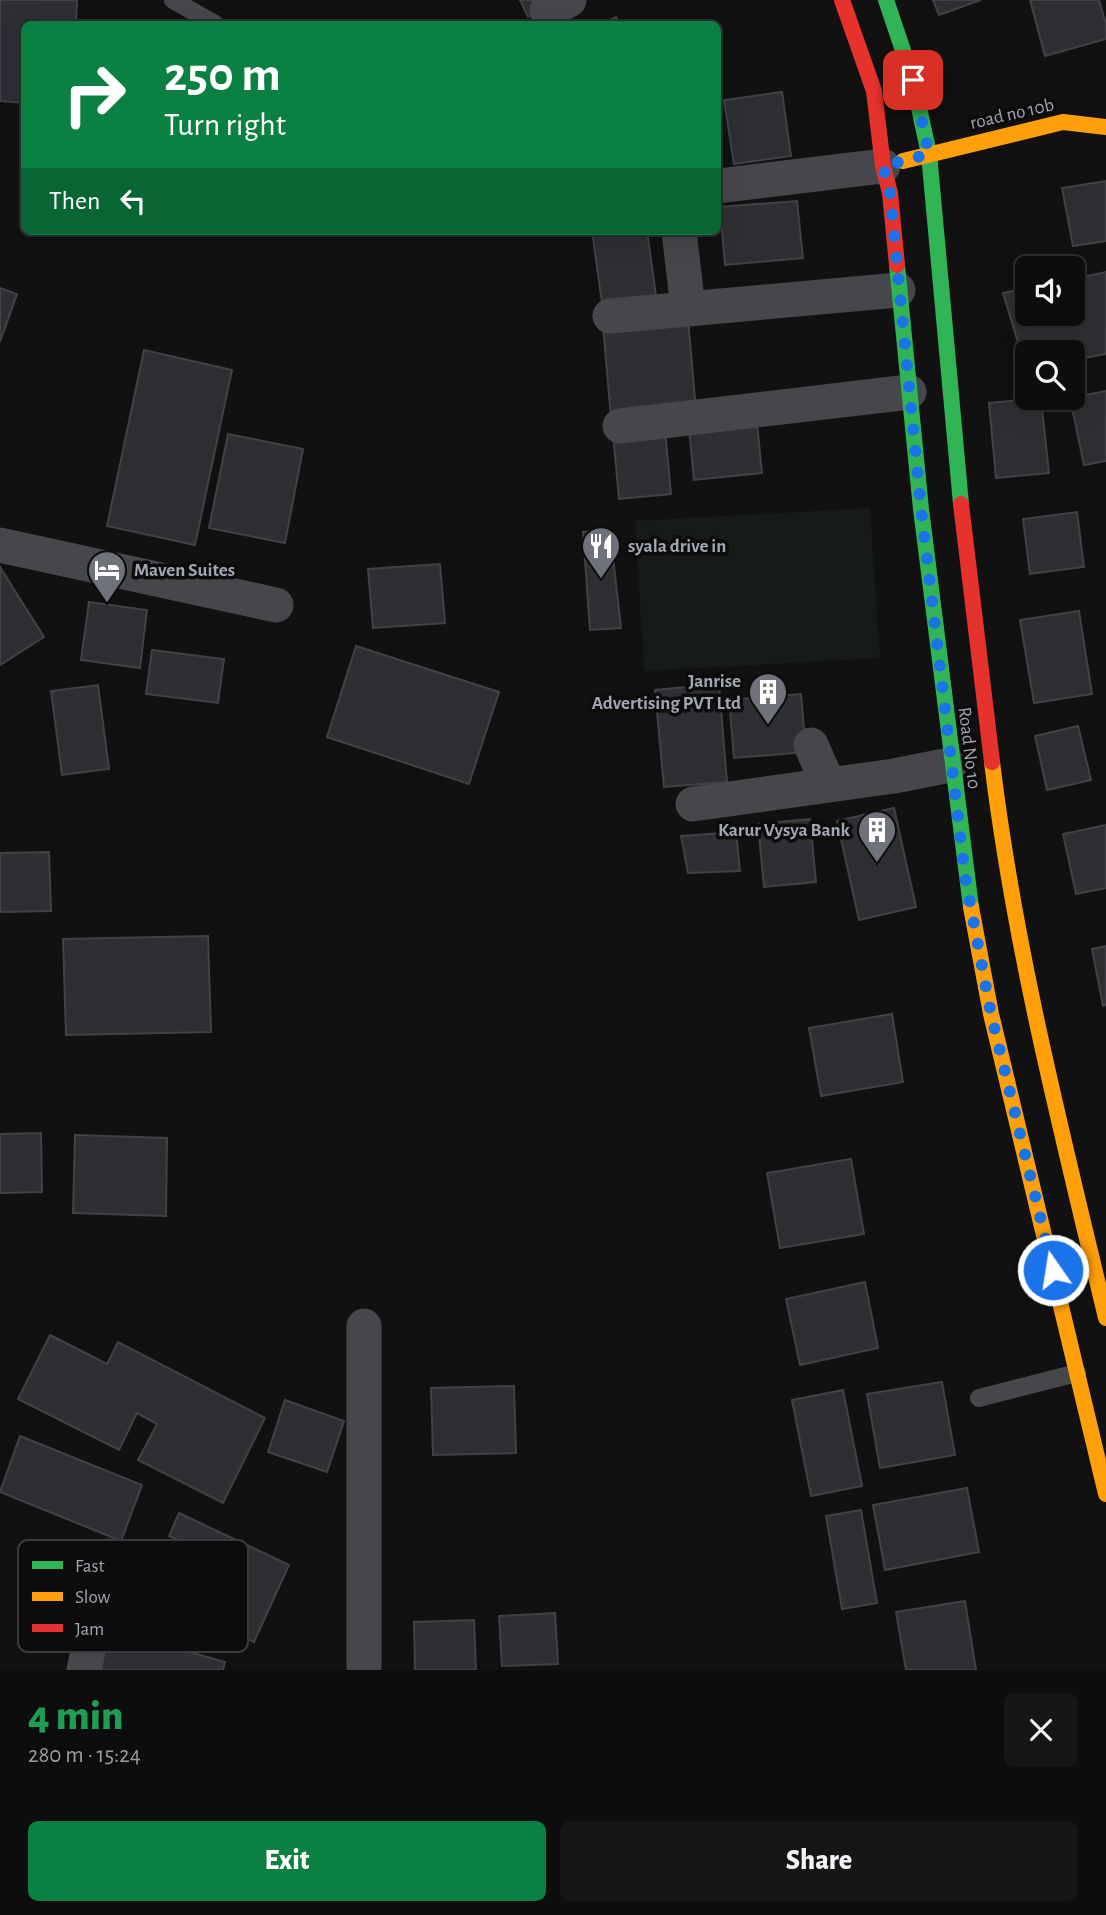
<!DOCTYPE html>
<html lang="en">
<head>
<meta charset="utf-8">
<style>
	body { margin:0; font-family:"Alegreya Sans",sans-serif; background:#161617; color:#f1f3f6; height:100vh; display:flex; flex-direction:column; font-size:26px; white-space:nowrap }
	* { box-sizing:border-box; margin:0 }
	p { font-size:23px; color:#9a9c9e }
	.icon { flex:none; width:38px; height:38px; fill:none; stroke:currentColor; stroke-width:2; stroke-linecap:round; stroke-linejoin:round }
	.map { position:relative; height:1670px; overflow:hidden }
	.panel { display:flex; flex-direction:column; background:#0d0d0e; flex:1 }
	.panel>* { flex:none }
	.guide { position:absolute; left:21px; top:21px; width:700px; height:214px; border-radius:10px; box-shadow:0 7px 28px #0002,0 0 0 2px #2d2d2e; background:#0b8043; color:#fff; overflow:hidden }
	.fabs { position:absolute; left:1015px; top:256px; display:grid; gap:14px }
	.fabs a { display:grid; place-items:center; width:70px; height:70px; border-radius:10px; background:#0d0d0e; box-shadow:0 7px 28px #0002,0 0 0 2px #2d2d2e; font-size:35px }
	.pin { position:absolute; display:grid; place-items:center; width:60px; height:60px; color:#fff; margin:-30px; border-radius:14px; box-shadow:0 4px 10px #0006 }
	.me { position:absolute; width:77px; margin:-38px; rotate:347deg; stroke-linejoin:round; filter:drop-shadow(0 0 5px #0008) }
	.turn { display:flex; align-items:center; gap:24px; height:147px; padding:0 28px; font-size:32px }
	.turn .icon { width:91px; height:91px; stroke-width:2.5 }
	.turn b { display:block; font-size:49px; line-height:60px }
	.then { display:flex; align-items:center; height:66px; padding:0 28px; background:#0003; gap:14px; font-size:26px }
	.round { display:grid; place-items:center; flex:none; width:74px; height:74px; border-radius:10px; background:#161617 }
	.head { display:flex; align-items:center; justify-content:space-between; height:119px; padding:0 28px }
	h1 { font-size:42px; font-weight:800; line-height:52px; color:#1e9e55 }
	.action { display:flex; gap:14px; margin-top:auto; padding:14px 28px }
	.action a { flex:1; height:80px; border-radius:10px; background:#0b8043; color:#fff; font-size:28px; font-weight:800; line-height:80px; text-align:center }
	.action a+a { background:#161617; color:#f1f3f6 }
	.map>svg:first-child { display:block }
	.green { fill:#161b17 }
	.building { fill:#2e2f32; stroke:#404245; stroke-width:2 }
	.lines { fill:none; stroke-linecap:round; stroke-linejoin:round }
	.lane { stroke:#46474a; stroke-width:18 }
	.street { stroke:#46474a; stroke-width:35 }
	.fast { stroke:#30b455; stroke-width:16 }
	.slow { stroke:#ff9f0a; stroke-width:16 }
	.jam { stroke:#e5322d; stroke-width:16 }
	.route { stroke:#1a73e8; stroke-width:12; stroke-dasharray:0 21.6 }
	.labels { text-anchor:middle; dominant-baseline:central; stroke-width:7; stroke-linejoin:round; paint-order:stroke }
	.street-label { font-size:19px; fill:#a2a6b2; stroke:#0c0c0d }
	.poi-label { font-size:19px; font-weight:bold; fill:#a2a6b2; stroke:#0c0c0d; text-anchor:start }
	.key { fill:#0c0c0d; stroke:#393a3f; stroke-width:2 }
	.key-label { font-size:19px; fill:#a2a6b2 }
</style>
</head>
<body>
<div class="map">
<svg width="1106" height="1670" viewBox="0 0 1106 1670">
	<rect width="100%" height="100%" fill="#111112"/>
	<path class="green" d="M 870,508 L 880,658 L 644,671 L 635,521 Z"/>
	<path class="building" d="M 0,0 L 77,0 L 76,24 L 24,24 L 24,103 L 0,101 Z
		M 520,0 L 562,0 L 528,17 Z
		M 933,0 L 981,0 L 939,15 Z
		M 1030,0 L 1099,0 L 1106,24 L 1106,39 L 1045,56 Z
		M 616,17 L 620,24 L 602,24 Z
		M 782,92 L 791,156 L 734,164 L 724,100 Z
		M 1106,181 L 1106,241 L 1073,246 L 1062,188 Z
		M 797,201 L 803,258 L 725,265 L 720,207 Z
		M 137,231 L 226,231 L 226,235 L 137,234 Z
		M 592,231 L 647,231 L 656,296 L 602,303 Z
		M 1106,272 L 1106,354 L 1073,360 L 1073,352 L 1027,352 L 1026,369 L 1003,293 L 1027,288 L 1027,313 L 1073,313 L 1073,279 Z
		M 0,288 L 17,294 L 0,342 Z
		M 688,319 L 696,410 L 611,418 L 603,326 Z
		M 144,350 L 232,370 L 195,545 L 107,526 Z
		M 1106,391 L 1106,461 L 1084,465 L 1070,398 Z
		M 1041,398 L 1049,473 L 996,478 L 989,403 Z
		M 757,423 L 762,473 L 694,480 L 689,429 Z
		M 665,430 L 671,494 L 619,499 L 613,434 Z
		M 228,434 L 303,449 L 285,543 L 209,528 Z
		M 1077,512 L 1084,567 L 1030,574 L 1023,519 Z
		M 610,530 L 621,628 L 590,630 L 583,532 Z
		M 440,564 L 445,623 L 373,628 L 368,569 Z
		M 0,567 L 44,637 L 0,665 Z
		M 89,602 L 147,610 L 140,668 L 81,660 Z
		M 1079,611 L 1092,694 L 1034,703 L 1020,620 Z
		M 356,646 L 499,692 L 469,784 L 327,737 Z
		M 152,650 L 224,659 L 218,703 L 146,694 Z
		M 719,684 L 727,782 L 664,787 L 655,690 Z
		M 98,685 L 109,769 L 62,775 L 51,691 Z
		M 801,694 L 806,752 L 734,758 L 729,700 Z
		M 1078,726 L 1091,780 L 1047,790 L 1035,736 Z
		M 894,808 L 916,907 L 859,920 L 837,821 Z
		M 810,819 L 816,882 L 764,887 L 758,824 Z
		M 1106,825 L 1106,888 L 1076,894 L 1063,834 Z
		M 736,832 L 740,871 L 688,873 L 681,836 Z
		M 49,852 L 51,911 L 0,912 L 0,853 Z
		M 208,936 L 211,1032 L 66,1035 L 63,939 Z
		M 1106,946 L 1106,1005 L 1103,1006 L 1092,949 Z
		M 892,1014 L 903,1082 L 821,1096 L 809,1028 Z
		M 41,1133 L 42,1192 L 0,1193 L 0,1134 Z
		M 75,1135 L 167,1138 L 166,1216 L 73,1213 Z
		M 851,1159 L 864,1234 L 780,1248 L 767,1173 Z
		M 865,1282 L 878,1348 L 800,1365 L 786,1299 Z
		M 50,1335 L 107,1364 L 118,1342 L 265,1418 L 223,1503 L 138,1460 L 157,1424 L 137,1413 L 119,1450 L 18,1399 Z
		M 942,1382 L 955,1455 L 880,1468 L 867,1394 Z
		M 514,1386 L 516,1453 L 433,1455 L 431,1388 Z
		M 843,1390 L 862,1486 L 811,1496 L 792,1400 Z
		M 285,1400 L 344,1421 L 327,1472 L 268,1452 Z
		M 20,1436 L 142,1485 L 121,1541 L 0,1492 Z
		M 967,1488 L 979,1552 L 885,1570 L 873,1505 Z
		M 861,1510 L 877,1603 L 842,1609 L 826,1516 Z
		M 179,1513 L 289,1565 L 254,1642 L 144,1590 L 154,1567 L 174,1577 L 189,1545 L 169,1536 Z
		M 965,1601 L 976,1670 L 906,1670 L 896,1612 Z
		M 555,1613 L 558,1664 L 502,1666 L 499,1616 Z
		M 474,1620 L 476,1670 L 415,1670 L 414,1622 Z
		M 107,1629 L 225,1662 L 223,1670 L 96,1670 Z"/>
	<g class="lines">
		<path class="lane" d="M 173,0 L 215,24
			M 979,1398 L 1077,1373"/>
		<path class="street" d="M 547,11 L 569,0
			M 718,186 L 883,166
			M 679,231 L 688,308
			M 610,316 L 898,290
			M 620,426 L 909,392
			M 0,545 L 276,605
			M 811,745 L 825,777 L 836,784
			M 693,804 L 894,776 L 950,765
			M 364,1326 L 364,1670
			M 84,1670 L 108,1556"/>
		<path class="fast" d="M 886,0 L 913,80 L 929,154 L 961,504
			M 897,265 L 921,509 L 971,907"/>
		<path class="slow" d="M 903,161 L 1063,122 L 1106,127
			M 992,762 C 1015,951 1062,1133 1106,1318
			M 971,907 L 991,1014 L 1106,1494"/>
		<path class="jam" d="M 842,0 L 874,91 L 883,166 L 890,193 L 897,265
			M 961,504 L 992,762"/>
	</g>
	<g class="lines">
		<path class="route" d="M 913,80 L 929,154 L 883,166 L 890,193 L 921,509 L 965,876 L 991,1014 L 1053,1270"/>
	</g>
	<defs>
		<symbol id="restaurant-pin" viewBox="-11 -11 22 30"><path d="M0 17L-7.5 6A9.5 9.5 0 1 1 7.5 6Z" fill="#6f727a" stroke="#0c0c0d"/><path d="M-5-6h1v4h1v-4h1v4h1v-4h1v5L-1.5 .5V6h-2V.5L-5-1ZM5-6V6H3V1.5H1.5Q1.5-4 5-6Z" fill="#fff"/></symbol>
		<symbol id="hotel-pin" viewBox="-11 -11 22 30"><path d="M0 17L-7.5 6A9.5 9.5 0 1 1 7.5 6Z" fill="#6f727a" stroke="#0c0c0d"/><path d="M-6-4.5h1.5V1H6V5H4.5V3h-9V5H-6ZM-4 0a1.8 1.8 0 1 1 3.6 0ZM.5 0V-2.5h3Q6-2.5 6 0Z" fill="#fff"/></symbol>
		<symbol id="building-pin" viewBox="-11 -11 22 30"><path d="M0 17L-7.5 6A9.5 9.5 0 1 1 7.5 6Z" fill="#6f727a" stroke="#0c0c0d"/><path d="M-4-6H4V6H1V3H-1V6H-4ZM-2.5-4.3h1.7v1.8h-1.7ZM.8-4.3h1.7v1.8H.8ZM-2.5-1h1.7V.8h-1.7ZM.8-1h1.7V.8H.8Z" fill="#fff"/></symbol>
	</defs>
	<g fill-rule="evenodd">
		<use href="#restaurant-pin" x="579" y="524" width="44" height="60"/>
		<use href="#hotel-pin" x="85" y="548" width="44" height="60"/>
		<use href="#building-pin" x="746" y="670" width="44" height="60"/>
		<use href="#building-pin" x="855" y="808" width="44" height="60"/>
	</g>
	<g class="labels">
		<g class="street-label">
			<text transform="translate(1012 114) rotate(-13)">road no 10b</text>
			<text transform="translate(969 748) rotate(83)">Road No 10</text>
		</g>
		<g class="poi-label">
			<text x="628" y="546">syala drive in</text>
			<text x="134" y="570">Maven Suites</text>
			<text x="741" y="681" text-anchor="end">Janrise<tspan x="741" dy="22">Advertising PVT Ltd</tspan></text>
			<text x="850" y="830" text-anchor="end">Karur Vysya Bank</text>
		</g>
	</g>
	<rect x="18" y="1540" width="230" height="112" rx="10" class="key"/>
	<rect x="32" y="1561" width="31" height="8" fill="#30b455"/>
	<rect x="32" y="1592" width="31" height="9" fill="#ff9f0a"/>
	<rect x="32" y="1624" width="31" height="8" fill="#e5322d"/>
	<g class="key-label">
		<text x="75" y="1572">Fast</text>
		<text x="75" y="1603">Slow</text>
		<text x="75" y="1635">Jam</text>
	</g>
</svg>
<div class="fabs">
<a><svg class="icon" aria-label="sound" viewBox="0 0 24 24"><path d="M4 9h4l5-4v14l-5-4H4zM17 9q2 3 0 6"/></svg></a>
<a><svg class="icon" aria-label="search" viewBox="0 0 24 24"><circle cx="10" cy="10" r="6"/><path d="M15 15l6 6"/></svg></a>
</div>
<div class="pin" style="left:913px;top:80px;background:#d93025"><svg class="icon" aria-label="arrive" viewBox="0 0 24 24"><path d="M6 21V4h12l-3 4 3 4H6"/></svg></div>
<svg class="me" style="left:1053px;top:1270px" viewBox="-20 -20 40 40"><circle r="17" fill="#1a73e8" stroke="#fff" stroke-width="3"/><path d="M0-11L8 9 0 5-8 9z" fill="#fff"/></svg>
<div class="guide">
<div class="turn"><svg class="icon" aria-label="right" viewBox="0 0 24 24"><path d="M7 20v-9h11M14 6l5 5-5 5"/></svg><div><b>250 m</b>Turn right</div></div>
<div class="then">Then<svg class="icon" aria-label="left" viewBox="0 0 24 24"><path d="M17 20v-9H6M10 6l-5 5 5 5"/></svg></div>
</div>
</div>
<section class="panel">
<div class="head"><div><h1>4 min</h1><p>280 m · 15:24</p></div><a class="round"><svg class="icon" aria-label="close" viewBox="0 0 24 24"><path d="M6 6l12 12M18 6L6 18"/></svg></a></div>
<div class="action"><a>Exit</a><a>Share</a></div>
</section>
</body>
</html>
